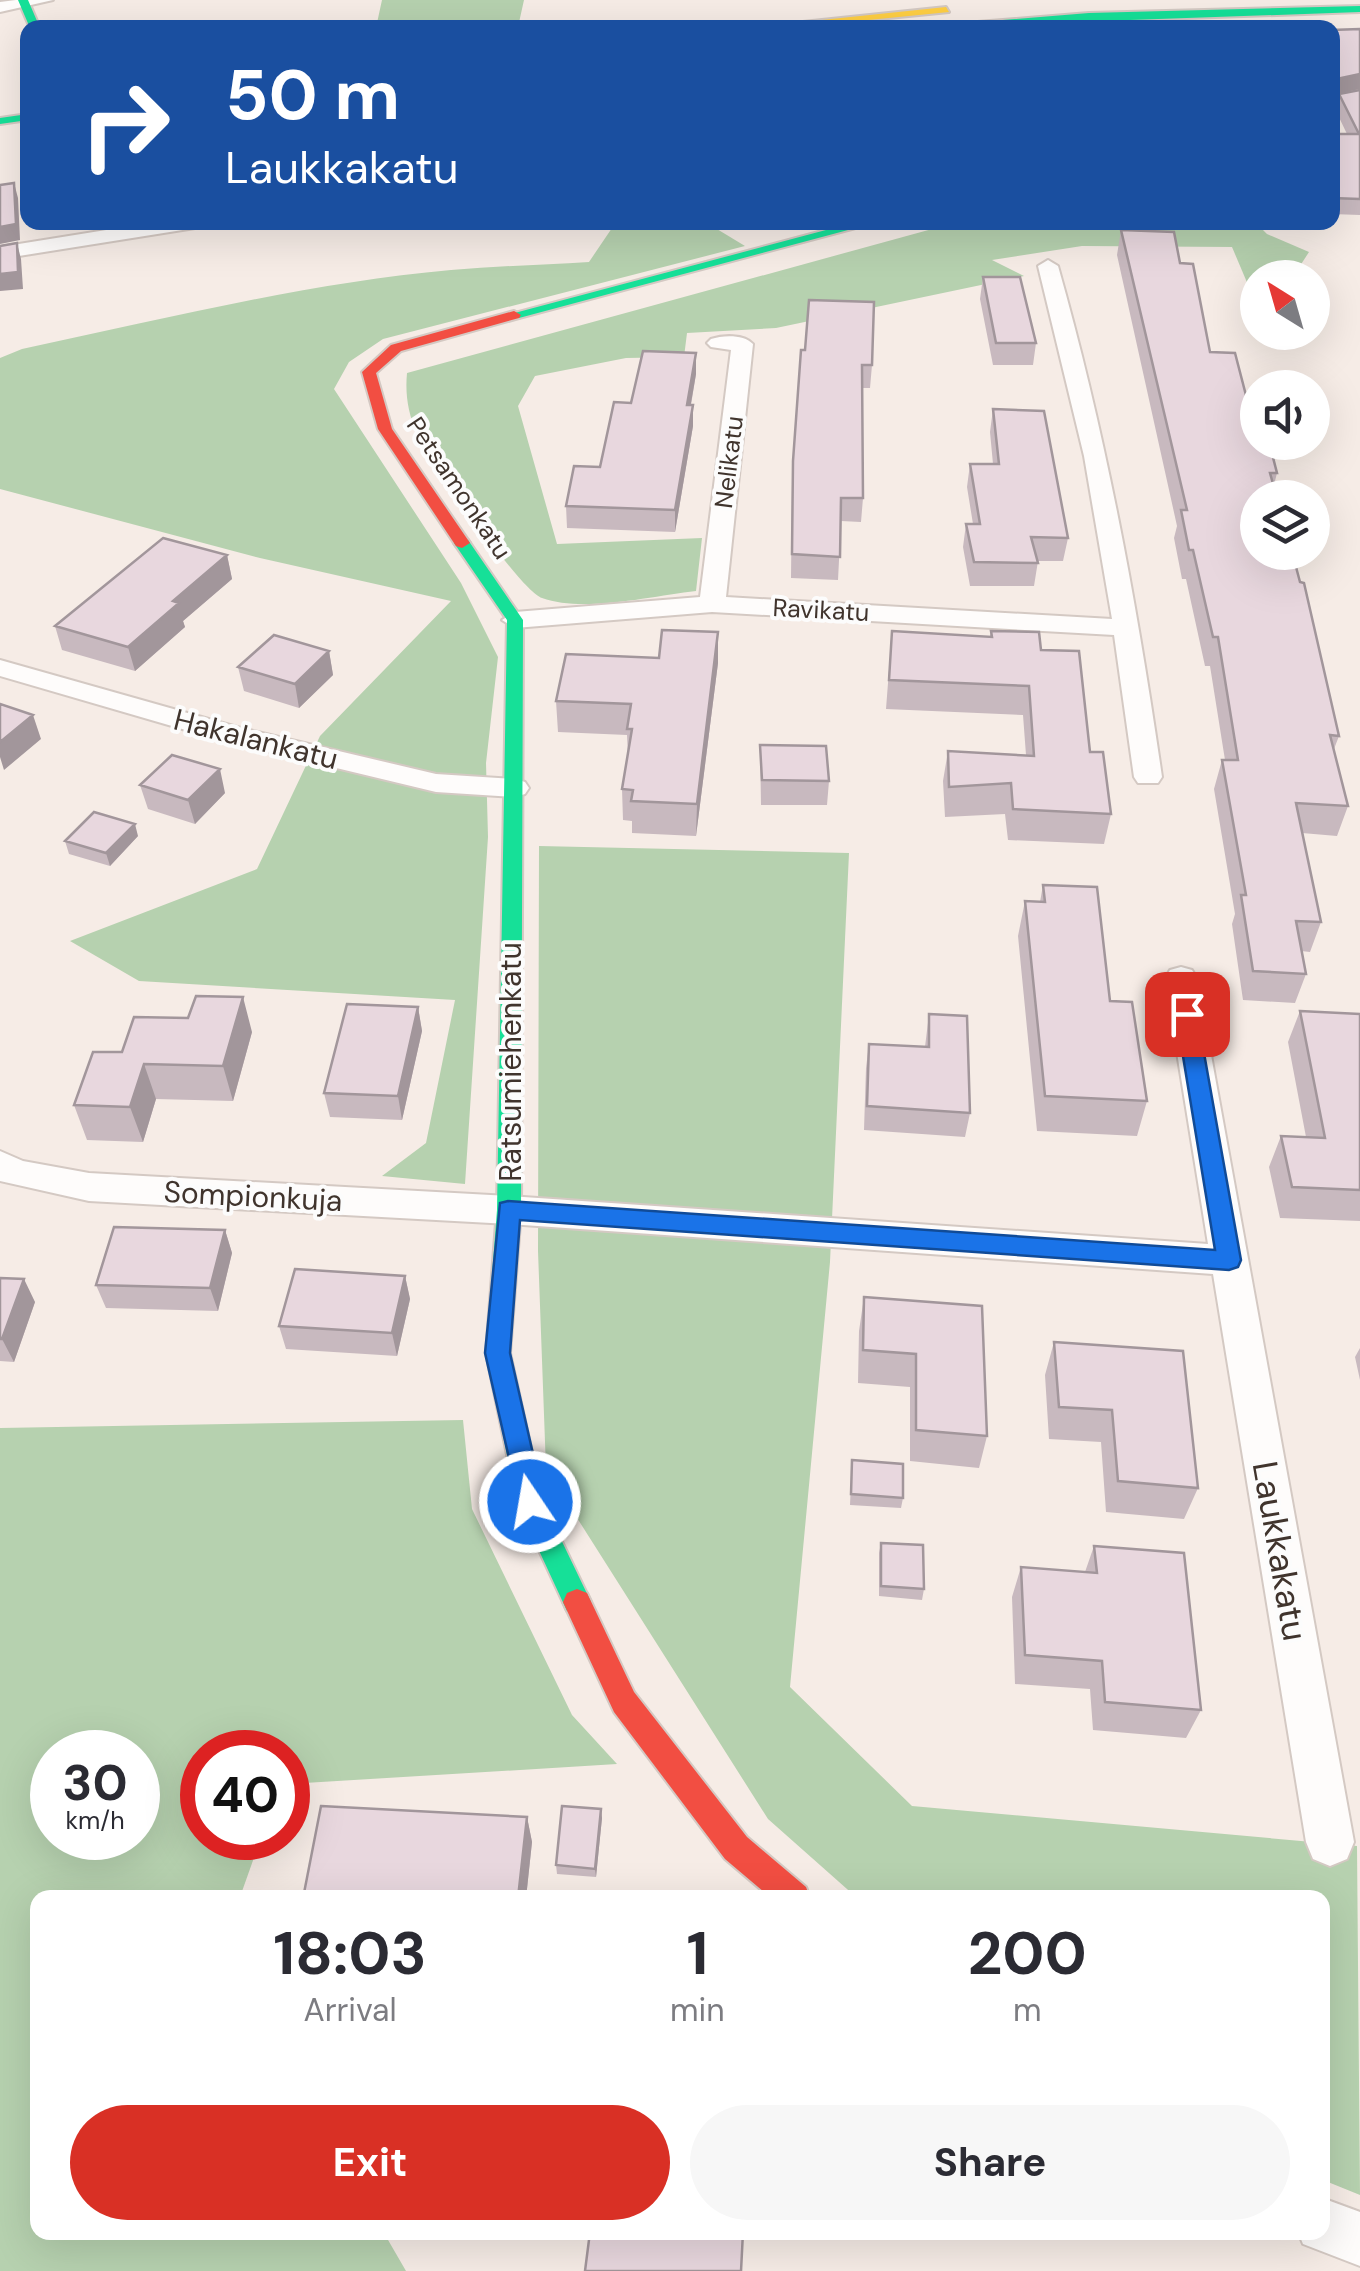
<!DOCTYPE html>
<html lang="en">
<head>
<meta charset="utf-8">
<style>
	body { margin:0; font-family:"DM Sans",sans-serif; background:#f7f7f7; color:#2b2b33; height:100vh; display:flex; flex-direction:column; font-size:38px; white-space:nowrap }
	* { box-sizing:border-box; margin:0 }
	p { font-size:32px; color:#7c7c81 }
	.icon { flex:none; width:55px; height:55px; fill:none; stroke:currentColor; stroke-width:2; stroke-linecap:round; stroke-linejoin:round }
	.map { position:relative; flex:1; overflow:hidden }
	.side { position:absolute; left:30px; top:1890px; width:1300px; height:350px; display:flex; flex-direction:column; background:#fff; border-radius:20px; box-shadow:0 10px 40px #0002 }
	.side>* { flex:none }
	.top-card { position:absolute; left:20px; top:20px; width:1320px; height:210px; border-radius:20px; box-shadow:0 10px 40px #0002; background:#1a4fa0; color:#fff; overflow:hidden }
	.needle { width:65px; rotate:323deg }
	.fabs { position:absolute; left:1240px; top:260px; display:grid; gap:20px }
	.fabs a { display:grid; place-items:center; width:90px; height:90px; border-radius:50%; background:#fff; box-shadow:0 10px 40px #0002; font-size:50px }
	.speed { position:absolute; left:30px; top:1730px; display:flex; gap:20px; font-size:50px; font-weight:700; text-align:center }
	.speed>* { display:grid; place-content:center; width:130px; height:130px; border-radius:50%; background:#fff; box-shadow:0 10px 40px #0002; line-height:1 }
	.speed small { font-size:25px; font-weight:400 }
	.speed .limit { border:15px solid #d22; background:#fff; color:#111 }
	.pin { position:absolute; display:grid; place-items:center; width:85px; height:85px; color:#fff; margin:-42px; border-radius:20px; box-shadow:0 5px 15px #0006 }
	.me { position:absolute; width:110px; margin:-55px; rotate:348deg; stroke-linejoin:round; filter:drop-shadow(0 0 8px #0008) }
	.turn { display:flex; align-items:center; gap:35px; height:210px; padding:0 40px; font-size:45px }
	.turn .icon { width:130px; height:130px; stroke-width:2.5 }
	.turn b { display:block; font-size:70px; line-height:85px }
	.eta { display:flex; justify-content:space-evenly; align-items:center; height:170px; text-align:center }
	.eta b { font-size:60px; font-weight:700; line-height:70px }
	.primary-button { display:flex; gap:20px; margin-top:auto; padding:20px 40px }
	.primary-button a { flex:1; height:115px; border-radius:60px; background:#d93025; color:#fff; font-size:40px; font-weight:700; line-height:115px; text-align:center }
	.primary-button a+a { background:#f7f7f7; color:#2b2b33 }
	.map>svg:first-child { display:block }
	.forest { fill:#b6d1af; fill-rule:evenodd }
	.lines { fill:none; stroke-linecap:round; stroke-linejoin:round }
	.street-casing { stroke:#d4c9c3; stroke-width:4 }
	.fast-casing { stroke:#d4c9c3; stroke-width:4 }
	.slow-casing { stroke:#d4c9c3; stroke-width:4 }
	.jam-casing { stroke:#d4c9c3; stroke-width:4 }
	.street { fill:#fefcfb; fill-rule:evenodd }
	.fast { fill:#16e098; fill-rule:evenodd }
	.slow { fill:#ffcf43; fill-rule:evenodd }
	.jam { fill:#f24e42; fill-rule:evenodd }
	.wall { fill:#c8b9bf }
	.shaded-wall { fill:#a2969b }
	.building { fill:#e8d7de; stroke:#a2969b; stroke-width:2.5 }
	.route { fill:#1a73e8; stroke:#114b97; stroke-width:2.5 }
	.labels { text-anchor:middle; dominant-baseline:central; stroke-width:8; stroke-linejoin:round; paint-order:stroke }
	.far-street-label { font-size:25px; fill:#40342d; stroke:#fcfcfc }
	.street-label { font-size:30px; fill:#40342d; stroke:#fcfcfc }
	.near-street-label { font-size:35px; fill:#40342d; stroke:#fcfcfc }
</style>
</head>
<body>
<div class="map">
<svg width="1360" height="2271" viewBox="0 0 1360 2271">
	<rect width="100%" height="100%" fill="#f6ece6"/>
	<path class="forest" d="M 382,0 L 524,0 L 518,27 L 310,27 L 377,23 Z
		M 622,223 L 707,223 L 745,246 L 383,339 L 349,362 L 334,389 L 461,583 L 498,657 L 486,763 L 488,837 L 465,1184 L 382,1176 L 426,1143 L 455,1000 L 139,981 L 70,941 L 257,869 L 320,736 L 451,601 L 260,558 L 0,489 L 0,358 L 22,349 C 164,319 306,283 451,270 C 497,266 543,265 589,262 L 612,228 Z
		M 954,223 L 1256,223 L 1267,234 L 1309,252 L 1296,272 L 1299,277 L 1258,278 L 1257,306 L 1232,247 L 1082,246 L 992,260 L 1024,276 L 776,328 L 687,333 L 684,357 L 626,358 L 535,376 L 518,406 L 557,544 L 702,538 L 696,591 C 652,596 583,613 542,598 C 519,590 432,461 417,433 C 408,414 405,394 407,373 Z
		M 539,846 L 849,853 L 830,1262 L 790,1687 L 912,1806 L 1357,1846 L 1360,2195 L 1323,2180 L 1322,1898 L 856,1897 L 768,1819 L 546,1469 L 538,1251 Z
		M 463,1420 L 472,1509 L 572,1715 L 617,1764 L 288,1784 L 288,1752 L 202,1752 L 202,1838 L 261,1838 L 240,1897 L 38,1898 L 38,2232 L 384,2233 L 406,2271 L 0,2271 L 0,1428 ZM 138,1752 L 138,1838 L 52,1838 L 52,1752 Z"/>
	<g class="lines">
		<defs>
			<path id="street" d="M 16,0 L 53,0 L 0,12 L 0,2 Z
				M 1360,91 L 1360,101 L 1332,106 L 1332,96 Z
				M 156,222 L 204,222 L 195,228 L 0,259 L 0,247 Z
				M 1048,260 L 1058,266 C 1106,435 1137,604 1162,777 L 1158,783 L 1138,783 L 1134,777 L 1114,635 L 712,612 L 515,628 L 502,620 L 515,612 L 700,597 L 731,350 L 711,347 L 707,343 L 711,339 C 723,335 744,334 753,344 L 726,597 L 1112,619 L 1084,456 L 1038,266 Z
				M 0,660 L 237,727 L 436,774 L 515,779 L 525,782 L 529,788 L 525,794 L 515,797 L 436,792 L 220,740 L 0,676 Z
				M 1181,967 L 1192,970 L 1197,978 L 1354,1842 L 1347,1859 L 1330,1866 L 1313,1859 L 1306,1842 L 1213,1274 L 509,1224 L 89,1201 L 0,1181 L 0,1151 L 23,1161 L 89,1173 L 509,1196 L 1208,1244 L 1165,978 L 1170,970 Z
				M 1322,2198 L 1360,2212 L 1360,2266 L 1303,2244 L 1298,2232 L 1322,2232 Z"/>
			<path id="fast" d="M 18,0 L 28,0 L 40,28 L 30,28 Z
				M 1360,6 L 1360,12 L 903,28 L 1089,13 Z
				M 28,114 L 28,120 L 0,124 L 0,118 Z
				M 856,222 L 878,222 L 519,318 L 507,315 Z
				M 462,538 L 468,540 L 523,620 L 521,1210 L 510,1353 L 543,1502 L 591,1602 L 587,1611 L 577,1615 L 567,1611 L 517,1503 L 486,1353 L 497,1210 L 507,620 L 454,543 Z"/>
			<path id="slow" d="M 946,7 L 949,12 L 788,28 L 745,28 Z"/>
			<path id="jam" d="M 514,311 L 521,315 L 519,318 L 401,351 L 376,373 L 392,429 L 470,543 L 462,548 L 456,546 L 378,429 L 362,372 L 391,345 Z
				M 577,1589 L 587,1593 L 634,1692 L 747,1837 L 806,1887 L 810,1898 L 771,1898 L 725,1859 L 614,1712 L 563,1602 L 567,1593 Z"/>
		</defs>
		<use href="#street" class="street-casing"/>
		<use href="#fast" class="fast-casing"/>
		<use href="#slow" class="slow-casing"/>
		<use href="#jam" class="jam-casing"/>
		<use href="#street" class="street"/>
		<use href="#fast" class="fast"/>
		<use href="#slow" class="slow"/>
		<use href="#jam" class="jam"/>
	</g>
	<path class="wall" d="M 1360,90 L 1360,215 L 1332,214 L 1332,134 L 1347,134 L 1335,109 L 1339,94 Z
		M 1121,230 L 1180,263 L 1210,352 L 1248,403 L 1277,473 L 1274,485 L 1339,736 L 1334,749 L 1348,806 L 1337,836 L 1302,833 L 1321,922 L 1310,952 L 1301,951 L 1306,974 L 1295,1003 L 1243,1000 L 1232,924 L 1235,914 L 1214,789 L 1222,760 L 1225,760 L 1210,666 L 1205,666 L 1186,579 L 1182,579 L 1174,538 L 1177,526 L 1117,255 Z
		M 983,277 L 1036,343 L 1033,365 L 993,365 L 980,299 Z
		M 801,350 L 872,365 L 870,388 L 862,388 L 863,498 L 861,522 L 841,521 L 838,580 L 791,578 L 792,484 Z
		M 696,353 L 696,374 L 691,405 L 693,426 L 675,532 L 567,528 L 566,506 L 600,467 L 631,403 Z
		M 993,409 L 1068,538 L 1063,561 L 1038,561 L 1034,586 L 970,586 L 963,547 L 966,524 L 973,524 L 967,487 L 970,464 L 993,464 L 990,432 Z
		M 227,555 L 232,579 L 183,621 L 185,627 L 135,671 L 62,650 L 55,626 Z
		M 892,631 L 990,637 L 991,631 L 1041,650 L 1090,752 L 1111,814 L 1104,844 L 1008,840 L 1005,814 L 945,817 L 943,781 L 948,751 L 1026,755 L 1023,715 L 886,709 Z
		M 718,632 L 718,663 L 696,836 L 632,833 L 632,821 L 623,820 L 622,789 L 628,757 L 627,735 L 558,732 L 556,701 Z
		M 329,651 L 333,675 L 299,708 L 244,691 L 238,667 Z
		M 760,745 L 829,781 L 827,805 L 761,805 Z
		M 140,785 L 225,793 L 195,824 L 148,809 Z
		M 138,836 L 110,866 L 69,854 L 65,841 Z
		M 1043,885 L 1110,1001 L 1147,1101 L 1137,1136 L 1037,1131 L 1018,936 L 1025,901 L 1040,902 Z
		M 418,1007 L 422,1031 L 402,1120 L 330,1117 L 324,1093 Z
		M 1300,1011 L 1360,1014 L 1360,1221 L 1280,1218 L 1269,1167 L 1281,1136 L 1306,1137 L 1288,1042 Z
		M 929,1014 L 970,1113 L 965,1137 L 864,1130 L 866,1068 L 869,1044 L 925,1047 Z
		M 252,1032 L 233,1101 L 156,1099 L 143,1142 L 87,1140 L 74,1105 L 122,1052 Z
		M 225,1230 L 232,1253 L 218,1311 L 106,1308 L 96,1285 Z
		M 405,1276 L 410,1299 L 397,1356 L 286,1349 L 279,1326 Z
		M 0,1278 L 35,1302 L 14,1362 L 0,1361 Z
		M 864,1297 L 987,1436 L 979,1468 L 910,1461 L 910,1387 L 858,1383 L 859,1331 Z
		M 1054,1342 L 1198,1488 L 1184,1519 L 1106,1512 L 1101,1442 L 1049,1439 L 1045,1375 Z
		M 1360,1348 L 1360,1380 L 1355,1357 Z
		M 852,1460 L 903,1498 L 901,1508 L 850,1505 Z
		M 881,1543 L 924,1589 L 922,1600 L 879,1596 L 879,1553 Z
		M 1094,1546 L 1201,1710 L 1186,1738 L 1093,1730 L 1090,1689 L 1015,1684 L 1012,1597 L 1021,1567 L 1085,1572 Z
		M 527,1817 L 532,1842 L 526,1898 L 307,1898 L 304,1893 Z
		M 602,1818 L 596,1877 L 557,1874 L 556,1865 Z"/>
	<path class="shaded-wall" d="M 1360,74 L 1360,89 L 1332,95 L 1332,80 Z
		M 14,183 L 18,198 L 20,240 L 0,244 L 0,227 Z
		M 17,243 L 21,259 L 23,289 L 0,291 L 0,274 Z
		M 696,353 L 696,374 L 687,426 L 687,405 Z
		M 693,405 L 693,426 L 675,532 L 675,510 Z
		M 227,555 L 232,579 L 183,621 L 185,627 L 135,671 L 128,647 L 173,601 Z
		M 718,632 L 718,663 L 696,836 L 697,804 Z
		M 329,651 L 333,675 L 299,708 L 295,684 Z
		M 33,715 L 41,739 L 4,770 L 0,757 L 0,742 Z
		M 220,769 L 225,793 L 195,824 L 188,800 Z
		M 135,824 L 138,836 L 110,866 L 106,853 Z
		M 243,997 L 252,1032 L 233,1101 L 223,1066 Z
		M 418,1007 L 422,1031 L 402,1120 L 398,1096 Z
		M 144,1064 L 156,1099 L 143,1142 L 130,1107 Z
		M 225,1230 L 232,1253 L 218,1311 L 210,1288 Z
		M 405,1276 L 410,1299 L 397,1356 L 392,1333 Z
		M 24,1279 L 35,1302 L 14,1362 L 2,1339 Z
		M 601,1809 L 602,1818 L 596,1877 L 595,1869 Z
		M 527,1817 L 532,1842 L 526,1898 L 518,1898 Z"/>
	<path class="building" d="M 1360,29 L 1360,74 L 1332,80 L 1332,30 Z
		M 1360,90 L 1360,199 L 1332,198 L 1332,134 L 1359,134 L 1339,94 Z
		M 14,183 L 16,224 L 0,227 L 0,185 Z
		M 1121,230 L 1174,232 L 1180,263 L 1193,264 L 1210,352 L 1235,353 L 1248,403 L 1258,403 L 1258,442 L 1269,442 L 1277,473 L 1270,473 L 1277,498 L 1258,498 L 1258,552 L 1292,552 L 1300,582 L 1304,583 L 1339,736 L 1330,735 L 1348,806 L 1296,803 L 1321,922 L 1296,921 L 1306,974 L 1253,971 L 1241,895 L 1246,895 L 1222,760 L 1238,760 L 1218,637 L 1213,637 L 1193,550 L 1189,550 L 1181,510 L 1187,510 Z
		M 17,243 L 18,272 L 0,274 L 0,246 Z
		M 983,277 L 1020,277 L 1036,343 L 996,343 Z
		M 809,300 L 874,302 L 872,365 L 862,365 L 863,498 L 841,498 L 840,557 L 792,554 L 793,461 L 801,350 L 805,350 Z
		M 643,351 L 696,353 L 687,405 L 693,405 L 675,510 L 566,506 L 574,466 L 600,467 L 614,402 L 631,403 Z
		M 993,409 L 1044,411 L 1068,538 L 1031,537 L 1038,563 L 974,562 L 966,524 L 980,524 L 970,464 L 999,464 Z
		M 163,538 L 227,555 L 173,601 L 179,603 L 128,647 L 55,626 Z
		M 662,630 L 718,632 L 697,804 L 631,801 L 633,790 L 622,789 L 632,729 L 627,729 L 631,704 L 556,701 L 566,654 L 659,658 Z
		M 892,631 L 992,637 L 991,631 L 1039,632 L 1041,650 L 1079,651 L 1090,752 L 1103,752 L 1111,814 L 1013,809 L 1011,783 L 949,787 L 948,751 L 1034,756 L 1029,686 L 889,680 Z
		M 274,635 L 329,651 L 295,684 L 238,667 Z
		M 0,704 L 33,715 L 0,742 Z
		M 760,745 L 826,746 L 829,781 L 762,780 Z
		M 172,755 L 220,769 L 188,800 L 140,785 Z
		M 94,812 L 135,824 L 106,853 L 65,841 Z
		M 1043,885 L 1097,887 L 1110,1001 L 1132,1002 L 1147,1101 L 1045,1096 L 1025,901 L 1045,902 Z
		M 196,996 L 243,997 L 223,1066 L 144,1064 L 130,1107 L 74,1105 L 93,1052 L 122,1052 L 134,1017 L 188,1018 Z
		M 347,1004 L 418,1007 L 398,1096 L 324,1093 Z
		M 1300,1011 L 1360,1014 L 1360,1190 L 1292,1187 L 1281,1136 L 1325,1138 Z
		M 929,1014 L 967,1016 L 970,1113 L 867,1106 L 869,1044 L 929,1047 Z
		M 114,1227 L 225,1230 L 210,1288 L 96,1285 Z
		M 295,1269 L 405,1276 L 392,1333 L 279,1326 Z
		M 0,1278 L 24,1279 L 2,1339 L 0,1339 Z
		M 864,1297 L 982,1306 L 987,1436 L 916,1430 L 916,1354 L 863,1350 Z
		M 1054,1342 L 1183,1351 L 1198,1488 L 1118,1481 L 1112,1410 L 1059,1407 Z
		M 852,1460 L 903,1464 L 903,1498 L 851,1494 Z
		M 881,1543 L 923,1545 L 924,1589 L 881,1586 Z
		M 1094,1546 L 1184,1553 L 1201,1710 L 1105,1702 L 1102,1661 L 1025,1655 L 1021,1567 L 1097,1573 Z
		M 321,1806 L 527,1817 L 518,1898 L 372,1898 L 304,1893 Z
		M 562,1806 L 601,1809 L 595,1869 L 556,1865 Z
		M 590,2232 L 743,2232 L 741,2271 L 585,2271 Z"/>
	<path class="route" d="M 1187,1006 L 1197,1014 L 1241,1260 L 1238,1267 L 1229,1270 L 520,1220 L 510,1353 L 544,1502 L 540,1511 L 530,1515 L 521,1511 L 485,1353 L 500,1203 L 508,1201 L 1215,1250 L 1176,1014 Z"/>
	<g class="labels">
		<g class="far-street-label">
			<text transform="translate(729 462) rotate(-83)">Nelikatu</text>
			<text transform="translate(459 488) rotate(56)">Petsamonkatu</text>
			<text transform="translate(821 610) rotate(3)">Ravikatu</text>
		</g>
		<g class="street-label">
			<text transform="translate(256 739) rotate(14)">Hakalankatu</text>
			<text transform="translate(510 1062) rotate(-90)">Ratsumiehenkatu</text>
			<text transform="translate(253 1196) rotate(3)">Sompionkuja</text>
		</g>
		<g class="near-street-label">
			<text transform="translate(1280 1551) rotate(80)">Laukkakatu</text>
		</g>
	</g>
</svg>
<div class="fabs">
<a><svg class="needle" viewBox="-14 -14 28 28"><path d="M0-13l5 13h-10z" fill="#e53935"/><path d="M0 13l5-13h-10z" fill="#7c7c81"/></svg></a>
<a><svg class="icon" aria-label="sound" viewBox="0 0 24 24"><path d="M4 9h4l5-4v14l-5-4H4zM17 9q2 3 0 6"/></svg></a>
<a><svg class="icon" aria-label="layers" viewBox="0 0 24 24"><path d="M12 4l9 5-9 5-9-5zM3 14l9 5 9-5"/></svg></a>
</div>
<div class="speed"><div>30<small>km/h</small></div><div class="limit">40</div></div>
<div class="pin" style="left:1187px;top:1014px;background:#d93025"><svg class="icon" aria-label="arrive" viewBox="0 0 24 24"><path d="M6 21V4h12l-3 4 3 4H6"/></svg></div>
<svg class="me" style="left:530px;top:1502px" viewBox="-20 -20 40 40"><circle r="17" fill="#1a73e8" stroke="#fff" stroke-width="3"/><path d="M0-11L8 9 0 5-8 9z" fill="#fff"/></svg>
<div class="top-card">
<div class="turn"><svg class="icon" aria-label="right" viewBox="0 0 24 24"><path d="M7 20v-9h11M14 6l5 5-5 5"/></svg><div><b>50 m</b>Laukkakatu</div></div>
</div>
<section class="side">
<div class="eta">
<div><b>18:03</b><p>Arrival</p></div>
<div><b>1</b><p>min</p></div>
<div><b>200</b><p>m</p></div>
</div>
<div class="primary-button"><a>Exit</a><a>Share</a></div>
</section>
</div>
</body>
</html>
